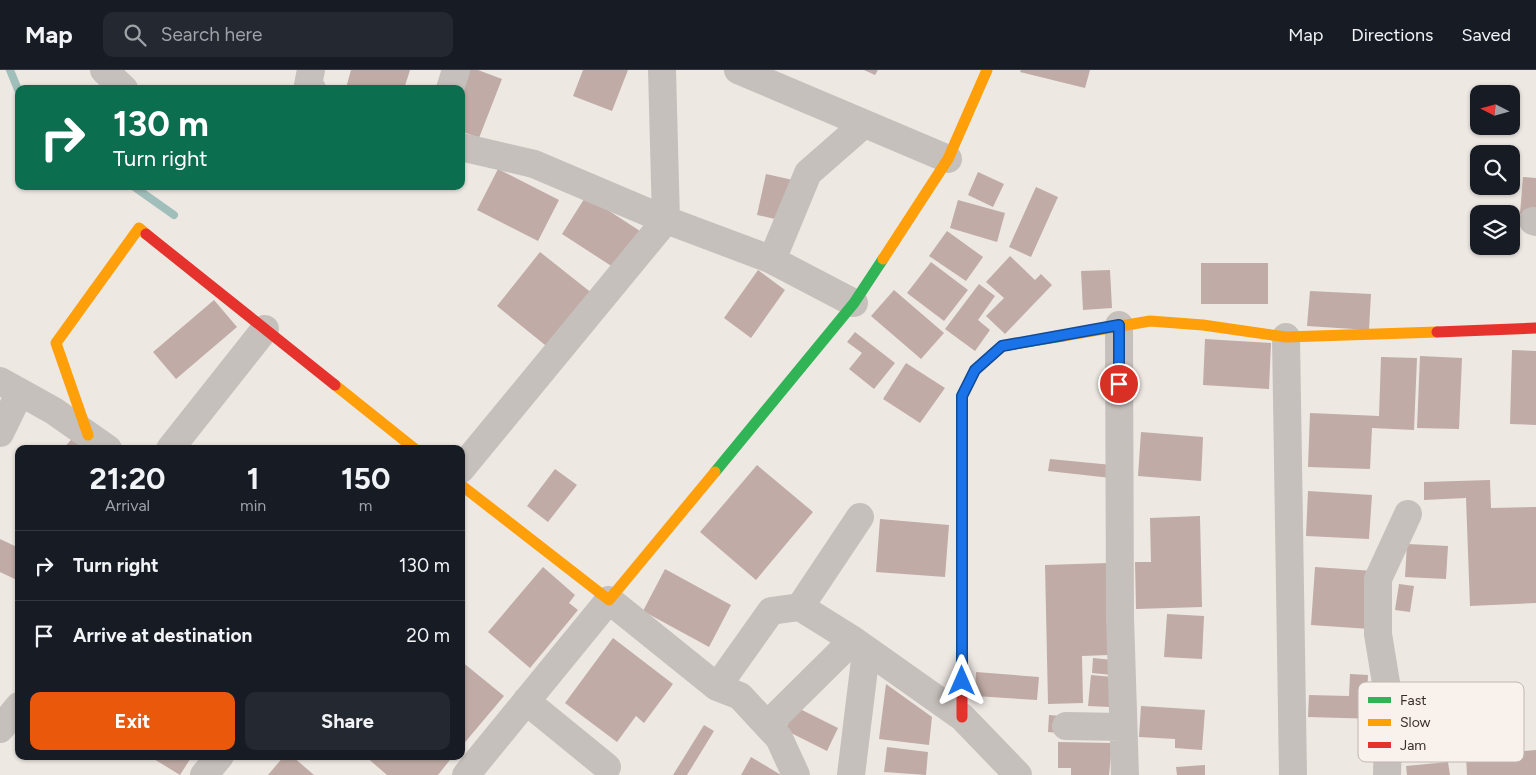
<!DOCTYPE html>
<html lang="en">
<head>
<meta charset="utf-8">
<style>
	body { margin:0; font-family:Figtree,sans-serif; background:#242831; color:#f1f3f6; height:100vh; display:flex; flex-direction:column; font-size:19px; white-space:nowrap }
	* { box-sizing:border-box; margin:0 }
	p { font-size:16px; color:#9ea1a6 }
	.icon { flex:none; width:28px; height:28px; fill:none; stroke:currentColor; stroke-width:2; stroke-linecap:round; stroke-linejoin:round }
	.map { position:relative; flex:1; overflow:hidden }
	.panel { position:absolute; left:15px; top:375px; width:450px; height:315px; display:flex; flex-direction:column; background:#171b24; border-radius:10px; box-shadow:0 1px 4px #0004 }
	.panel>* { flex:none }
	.hud { position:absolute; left:15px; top:15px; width:450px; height:105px; border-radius:10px; box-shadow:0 1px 4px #0004; background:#0b6e4f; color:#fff; overflow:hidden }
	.needle { width:32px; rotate:276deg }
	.controls { position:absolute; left:1470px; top:15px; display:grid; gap:10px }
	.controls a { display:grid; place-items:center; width:50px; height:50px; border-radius:10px; background:#171b24; box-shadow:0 1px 4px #0004; font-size:25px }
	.pin { position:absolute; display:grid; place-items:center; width:42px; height:42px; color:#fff; margin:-21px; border:2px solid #fff; border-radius:50%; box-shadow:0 1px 5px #0007 }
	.me { position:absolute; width:55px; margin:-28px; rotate:0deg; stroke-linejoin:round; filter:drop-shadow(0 0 4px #0008) }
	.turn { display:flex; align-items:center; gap:18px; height:105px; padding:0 15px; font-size:22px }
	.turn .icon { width:65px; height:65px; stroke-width:2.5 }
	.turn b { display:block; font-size:35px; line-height:42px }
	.eta { display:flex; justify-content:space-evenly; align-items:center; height:85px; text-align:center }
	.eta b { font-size:30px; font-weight:700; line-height:35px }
	.cta { display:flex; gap:10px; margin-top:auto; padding:10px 15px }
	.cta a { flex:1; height:58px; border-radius:10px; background:#ea580c; color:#fff; font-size:20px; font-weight:700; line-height:58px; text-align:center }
	.cta a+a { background:#242831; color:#f1f3f6 }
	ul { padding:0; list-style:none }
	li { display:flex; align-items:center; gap:15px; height:70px; padding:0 15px; border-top:1px solid #363941 }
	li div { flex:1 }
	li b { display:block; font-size:19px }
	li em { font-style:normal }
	header { display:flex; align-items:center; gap:30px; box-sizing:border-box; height:70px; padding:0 25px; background:#171b24; border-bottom:1px solid #363941 }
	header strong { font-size:24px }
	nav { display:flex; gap:28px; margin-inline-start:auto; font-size:18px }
	.search { width:350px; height:45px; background:#242831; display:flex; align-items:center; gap:12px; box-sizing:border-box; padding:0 18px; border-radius:10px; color:#9ea1a6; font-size:19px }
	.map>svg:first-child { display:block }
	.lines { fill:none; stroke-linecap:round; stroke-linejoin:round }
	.stream { stroke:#a0bfbb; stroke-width:8 }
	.building { fill:#c0aba6 }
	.street { stroke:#c6c0bc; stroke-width:28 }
	.fast { stroke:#30b455; stroke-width:11 }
	.slow { stroke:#ff9f0a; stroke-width:11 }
	.jam { stroke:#e5322d; stroke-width:11 }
	.route-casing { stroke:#114b97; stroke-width:12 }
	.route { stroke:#1a73e8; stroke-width:9 }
	.key { fill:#f9f1eb; stroke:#bfb6b1; stroke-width:1 }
	.key-label { font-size:14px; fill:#382d2a }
</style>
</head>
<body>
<header>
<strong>Map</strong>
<div class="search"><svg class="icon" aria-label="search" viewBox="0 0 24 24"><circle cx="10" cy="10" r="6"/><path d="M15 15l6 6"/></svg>Search here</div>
<nav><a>Map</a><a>Directions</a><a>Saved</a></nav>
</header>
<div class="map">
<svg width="1536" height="705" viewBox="0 0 1536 705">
	<rect width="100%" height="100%" fill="#eee8e3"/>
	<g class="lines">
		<path class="stream" d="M 10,0 L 19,22
			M 133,116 L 174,145"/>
	</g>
	<path class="building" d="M 351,0 L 410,0 L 404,19 L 349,19 L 346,18 Z
		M 460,0 L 478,0 L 502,9 L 479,68 L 461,61 Z
		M 583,0 L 628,0 L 612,41 L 573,26 Z
		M 864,0 L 878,0 L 875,5 Z
		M 1021,0 L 1090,0 L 1085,18 L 1020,2 Z
		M 498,99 L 559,130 L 538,171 L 477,140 Z
		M 978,102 L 1004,114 L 993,137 L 968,125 Z
		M 766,104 L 793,110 L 784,151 L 757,145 Z
		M 1523,107 L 1536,108 L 1536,145 L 1520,144 Z
		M 1036,117 L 1058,127 L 1031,187 L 1009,177 Z
		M 586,126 L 640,161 L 616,199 L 562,164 Z
		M 958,130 L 1005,143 L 997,172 L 950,158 Z
		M 947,161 L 983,187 L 966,211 L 929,186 Z
		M 540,182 L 593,224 L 550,279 L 497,236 Z
		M 1010,186 L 1035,210 L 1041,204 L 1052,215 L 1005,264 L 986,246 L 1004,228 L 986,212 Z
		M 931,192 L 968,220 L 944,251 L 907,223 Z
		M 1201,193 L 1268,193 L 1268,234 L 1201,234 Z
		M 758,200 L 785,220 L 751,268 L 724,248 Z
		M 1110,200 L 1112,238 L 1083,240 L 1081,201 Z
		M 979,214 L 995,226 L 978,250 L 990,260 L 975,281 L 945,259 Z
		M 894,220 L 944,263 L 921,289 L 871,246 Z
		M 1310,221 L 1371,224 L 1369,260 L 1307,256 Z
		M 214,230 L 237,257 L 176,309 L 153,282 Z
		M 855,262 L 895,293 L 874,319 L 849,299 L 862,283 L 847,272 Z
		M 1205,269 L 1271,273 L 1269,319 L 1203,315 Z
		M 1512,280 L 1536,281 L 1536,355 L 1510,354 Z
		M 1420,286 L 1462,288 L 1459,359 L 1417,358 Z
		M 1381,287 L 1417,288 L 1414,360 L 1372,358 L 1370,399 L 1308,397 L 1310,343 L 1379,346 Z
		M 906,293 L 945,318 L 920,353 L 883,329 Z
		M 1141,362 L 1203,367 L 1201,411 L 1138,406 Z
		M 76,364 L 92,379 L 63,379 Z
		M 1050,389 L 1112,395 L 1111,408 L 1048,401 Z
		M 757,395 L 813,442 L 756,510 L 700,462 Z
		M 555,399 L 577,415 L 548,452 L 527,436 Z
		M 1490,410 L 1491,438 L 1536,437 L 1536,533 L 1470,536 L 1466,428 L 1424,430 L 1424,412 Z
		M 1308,421 L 1372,425 L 1369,469 L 1306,466 Z
		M 1200,446 L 1202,537 L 1136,539 L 1135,492 L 1151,492 L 1150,448 Z
		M 880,449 L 949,455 L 945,507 L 876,502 Z
		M 0,469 L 19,478 L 19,511 L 0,502 Z
		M 1407,474 L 1448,476 L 1446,509 L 1405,507 Z
		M 1108,493 L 1109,585 L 1082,586 L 1083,633 L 1048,634 L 1045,495 Z
		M 543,497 L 575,525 L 569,533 L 578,540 L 530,598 L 488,562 Z
		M 1315,497 L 1374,501 L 1370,559 L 1311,555 Z
		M 665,499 L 731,535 L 709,577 L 643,541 Z
		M 1399,514 L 1414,516 L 1410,542 L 1395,540 Z
		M 1167,544 L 1204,546 L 1202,589 L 1164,587 Z
		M 613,568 L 673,614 L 644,653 L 636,646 L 617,672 L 565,633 Z
		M 1093,588 L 1113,590 L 1112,605 L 1092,603 Z
		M 461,591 L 504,626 L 461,677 Z
		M 976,602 L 1039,607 L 1037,630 L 975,626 Z
		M 1350,604 L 1368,605 L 1367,625 L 1377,625 L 1377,649 L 1308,647 L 1309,625 L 1349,626 Z
		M 1091,605 L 1113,607 L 1110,637 L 1088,636 Z
		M 886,614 L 932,647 L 929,675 L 879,669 Z
		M 1141,636 L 1205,640 L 1202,680 L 1175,678 L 1175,669 L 1139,667 Z
		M 796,637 L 838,658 L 827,681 L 785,660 Z
		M 1049,645 L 1061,646 L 1060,663 L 1048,662 Z
		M 704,655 L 714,661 L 687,705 L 673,705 Z
		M 1058,672 L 1112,673 L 1109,705 L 1071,705 L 1071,698 L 1058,698 Z
		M 887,677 L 928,682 L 926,705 L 884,702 Z
		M 1536,680 L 1536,705 L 1467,705 L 1466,686 Z
		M 149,686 L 192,686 L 180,705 Z
		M 284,686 L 292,686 L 314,705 L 268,705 Z
		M 365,686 L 453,686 L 438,705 L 387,705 Z
		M 751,687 L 781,705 L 741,705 Z
		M 1448,692 L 1450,705 L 1407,705 L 1406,696 Z
		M 1205,695 L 1205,705 L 1177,705 L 1176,697 Z"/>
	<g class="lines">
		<path class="street" d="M 104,0 L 124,19
			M 311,0 L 308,15 L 312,19
			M 738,0 L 948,89
			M 450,19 L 456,0
			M 461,77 L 534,94 L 666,150 L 770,189 L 854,233
			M 1533,151 L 1536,152
			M 772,190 L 808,103 L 864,54
			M 1119,255 L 1120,547 L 1125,705
			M 1286,267 L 1293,705
			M 0,311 L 54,341 L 108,379
			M 0,363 L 20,322
			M 170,379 L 265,259
			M 461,399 L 666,150 L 662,0
			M 800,537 L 860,447
			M 717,617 L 740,626 L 779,668 L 796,705
			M 526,631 L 607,697
			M 767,655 L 853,570
			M 1066,656 L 1123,657
			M 0,659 L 19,636
			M 204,705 L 220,686
			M 466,705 L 609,530 L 717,617 L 771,541 L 800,537 L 853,570 L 962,647 L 1018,705
			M 851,705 L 866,582
			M 1387,705 L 1389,631 L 1378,564 L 1378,509 L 1408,444"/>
		<path class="fast" d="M 715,402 L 854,233 L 883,189
			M 962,457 L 962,326 L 975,300 L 1002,276 L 1063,266"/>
		<path class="slow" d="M 883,189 L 948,89 L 987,0
			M 1063,266 L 1150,251 L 1203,255 L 1286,267 L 1437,262
			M 335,315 L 415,379
			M 88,365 L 56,273 L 139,158 L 146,164
			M 461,415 L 609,530 L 715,402"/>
		<path class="jam" d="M 146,164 L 335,315
			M 1437,262 L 1536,258
			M 962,457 L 962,647"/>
	</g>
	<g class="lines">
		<defs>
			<path id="route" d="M 962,611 L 962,326 L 975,300 L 1002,276 L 1119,255 L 1119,314"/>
		</defs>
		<use href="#route" class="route-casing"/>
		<use href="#route" class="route"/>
	</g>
	<rect x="1358" y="612" width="166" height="80" rx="8" class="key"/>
	<rect x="1368" y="627" width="23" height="6" fill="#30b455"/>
	<rect x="1368" y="649" width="23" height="7" fill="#ff9f0a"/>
	<rect x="1368" y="672" width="23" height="6" fill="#e5322d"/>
	<g class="key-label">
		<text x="1400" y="635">Fast</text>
		<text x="1400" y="657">Slow</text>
		<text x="1400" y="680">Jam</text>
	</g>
</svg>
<div class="controls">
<a><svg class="needle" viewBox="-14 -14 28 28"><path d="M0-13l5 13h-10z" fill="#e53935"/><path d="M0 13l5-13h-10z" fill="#9ea1a6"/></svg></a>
<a><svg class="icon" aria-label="search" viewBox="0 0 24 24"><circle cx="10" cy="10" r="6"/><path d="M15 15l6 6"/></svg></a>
<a><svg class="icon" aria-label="layers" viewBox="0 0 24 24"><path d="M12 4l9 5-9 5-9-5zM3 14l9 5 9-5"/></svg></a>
</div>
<div class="pin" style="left:1119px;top:314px;background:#d93025"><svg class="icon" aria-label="arrive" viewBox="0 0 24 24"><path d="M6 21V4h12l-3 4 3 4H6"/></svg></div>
<svg class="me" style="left:962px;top:611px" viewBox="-20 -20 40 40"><path d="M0-17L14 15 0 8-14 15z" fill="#1a73e8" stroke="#fff" stroke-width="4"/></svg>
<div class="hud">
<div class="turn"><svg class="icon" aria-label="right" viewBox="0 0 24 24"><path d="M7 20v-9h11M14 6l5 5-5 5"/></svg><div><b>130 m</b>Turn right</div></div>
</div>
<section class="panel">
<div class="eta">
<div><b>21:20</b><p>Arrival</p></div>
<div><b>1</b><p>min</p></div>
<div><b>150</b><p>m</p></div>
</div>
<ul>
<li><svg class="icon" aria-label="right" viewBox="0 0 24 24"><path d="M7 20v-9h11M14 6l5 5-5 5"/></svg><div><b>Turn right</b></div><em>130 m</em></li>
<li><svg class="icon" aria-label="arrive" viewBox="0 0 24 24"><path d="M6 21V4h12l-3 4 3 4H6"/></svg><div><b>Arrive at destination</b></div><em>20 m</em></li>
</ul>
<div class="cta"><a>Exit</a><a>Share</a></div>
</section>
</div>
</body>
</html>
